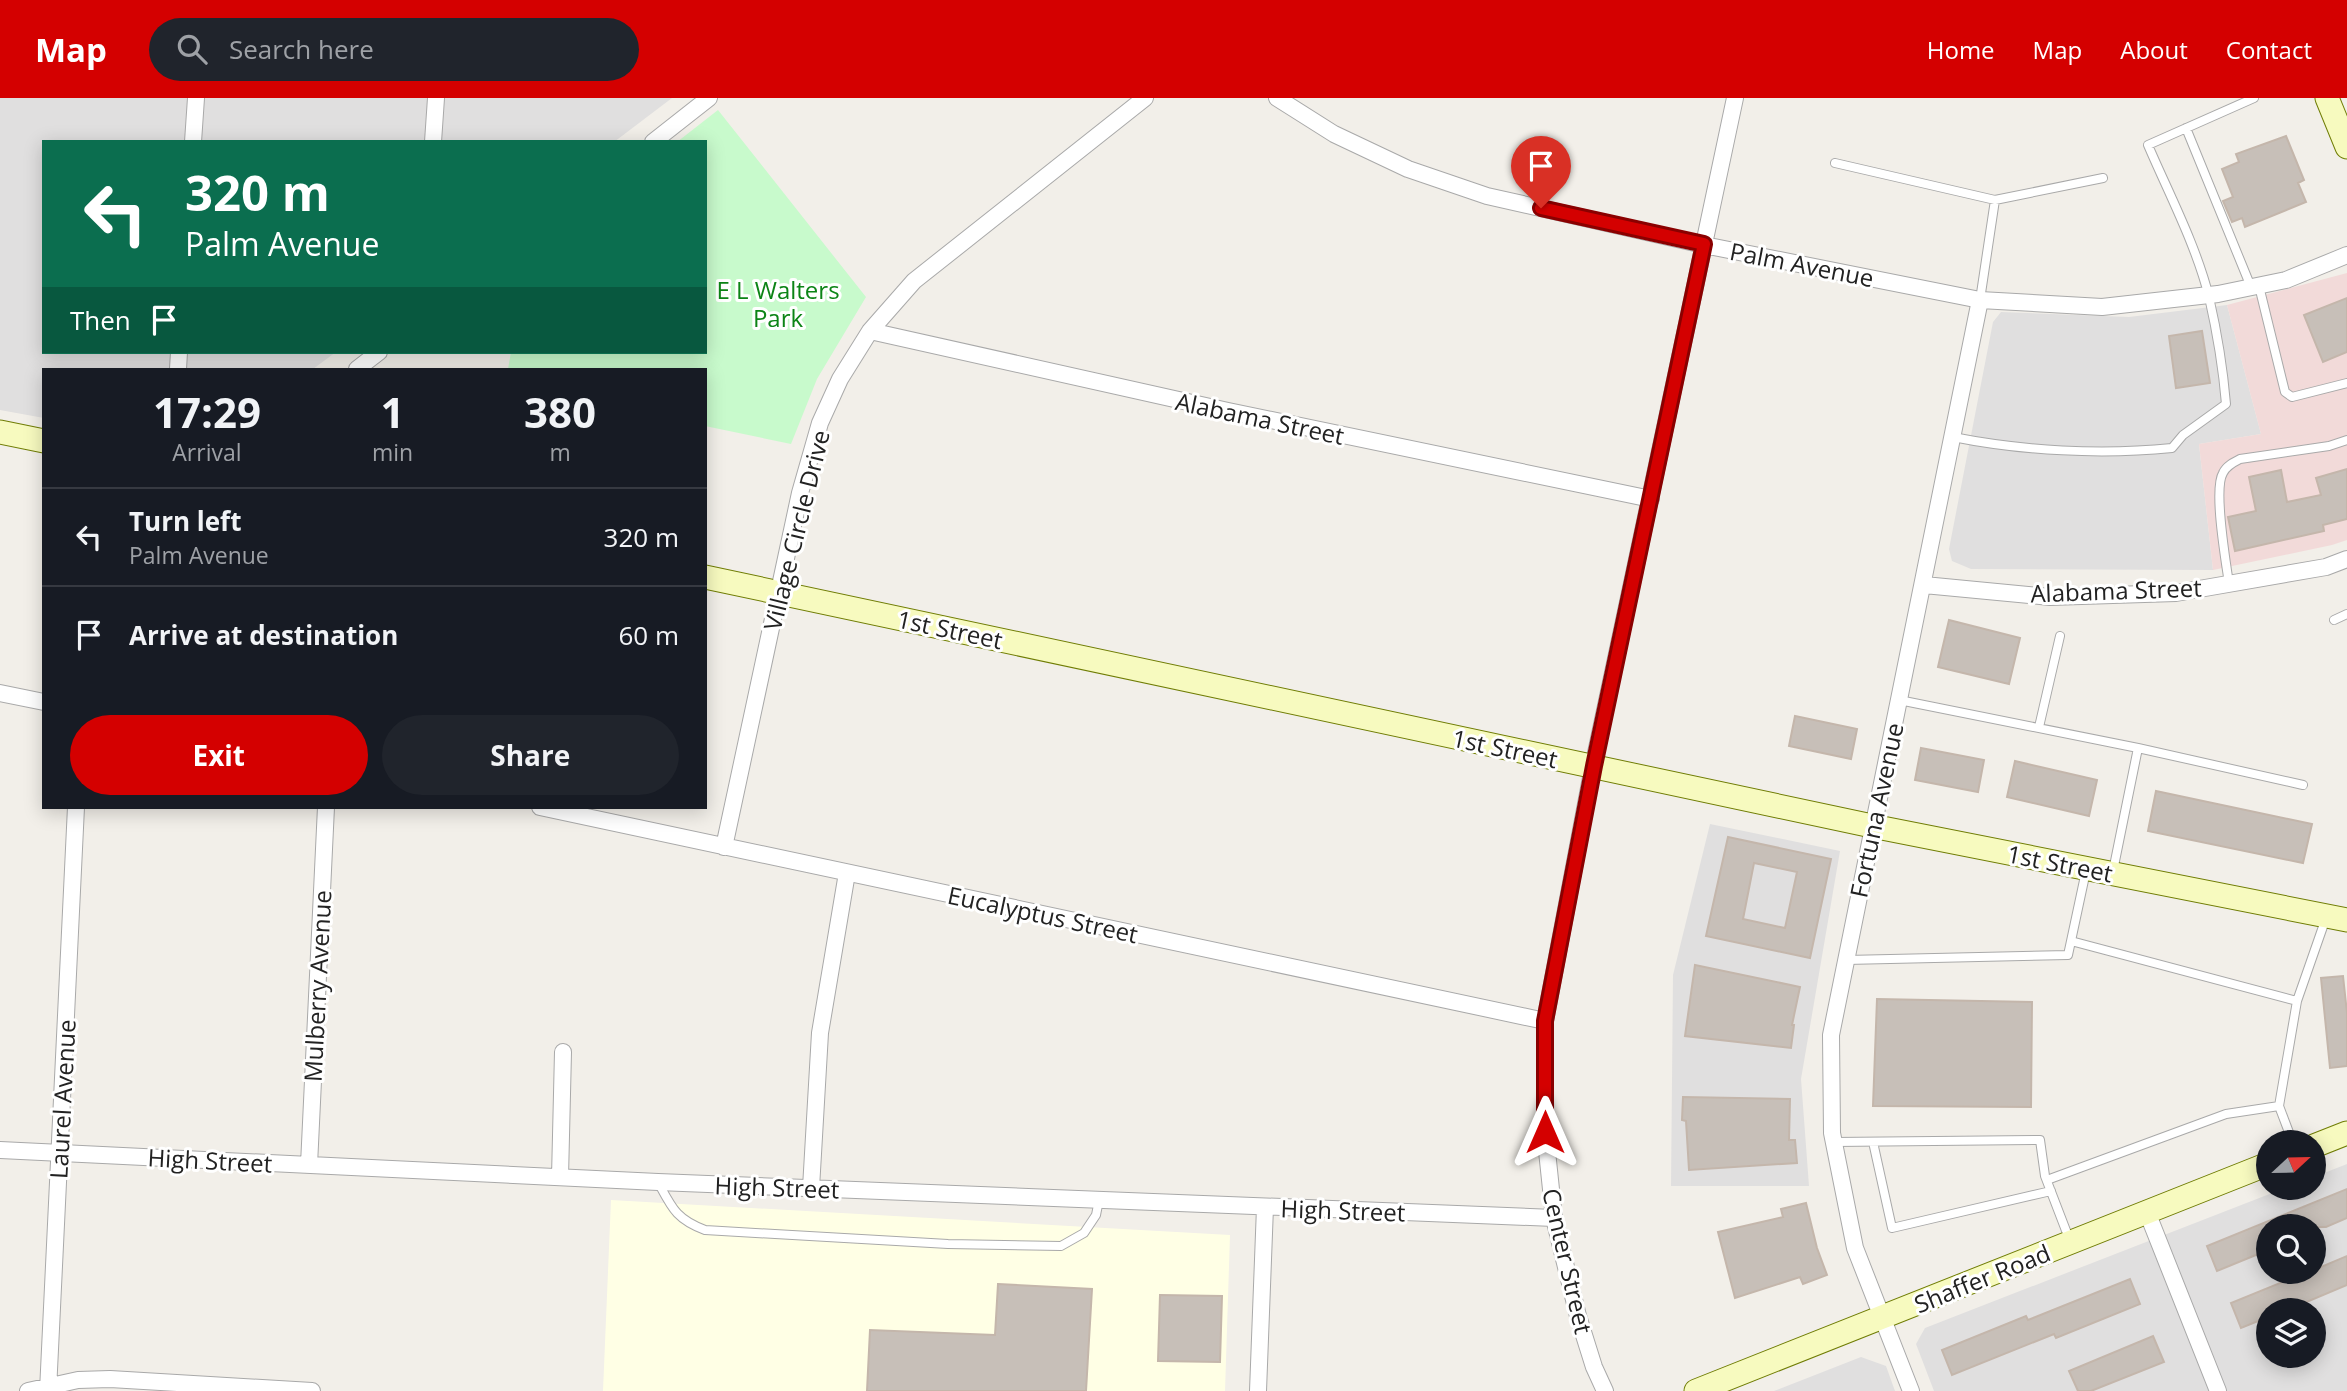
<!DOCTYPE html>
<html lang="en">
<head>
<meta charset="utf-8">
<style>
	body { margin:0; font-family:"Open Sans",sans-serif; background:#20242c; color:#f1f3f6; height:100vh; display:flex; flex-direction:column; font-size:26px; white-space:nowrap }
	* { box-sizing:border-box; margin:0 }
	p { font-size:23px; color:#9ea1a6 }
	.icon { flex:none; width:38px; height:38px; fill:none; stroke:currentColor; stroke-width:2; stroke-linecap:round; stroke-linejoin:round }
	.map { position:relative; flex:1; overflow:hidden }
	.side { position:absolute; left:42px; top:270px; width:665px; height:441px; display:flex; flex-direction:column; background:#171b24; border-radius:0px; box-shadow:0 4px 18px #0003 }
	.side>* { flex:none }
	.banner { position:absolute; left:42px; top:42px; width:665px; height:214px; border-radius:0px; box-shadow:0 4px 18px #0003; background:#0b6e4f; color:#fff; overflow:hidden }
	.needle { width:46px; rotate:68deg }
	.buttons { position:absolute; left:2256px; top:1032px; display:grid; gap:14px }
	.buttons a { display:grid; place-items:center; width:70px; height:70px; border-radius:50%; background:#171b24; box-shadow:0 4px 18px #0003; font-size:35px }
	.pin { position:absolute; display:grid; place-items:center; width:60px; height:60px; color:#fff; margin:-72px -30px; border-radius:50% 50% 50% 0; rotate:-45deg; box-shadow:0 0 7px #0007 }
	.pin .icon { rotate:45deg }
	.me { position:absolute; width:77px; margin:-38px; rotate:0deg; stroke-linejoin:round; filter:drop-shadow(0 0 5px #0008) }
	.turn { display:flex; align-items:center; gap:24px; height:147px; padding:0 28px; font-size:32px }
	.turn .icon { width:91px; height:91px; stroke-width:2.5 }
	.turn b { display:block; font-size:49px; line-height:60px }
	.then { display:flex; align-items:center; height:66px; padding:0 28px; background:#0003; gap:14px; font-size:26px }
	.eta { display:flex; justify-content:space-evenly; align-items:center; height:119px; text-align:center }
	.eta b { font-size:42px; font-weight:700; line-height:49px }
	.button { display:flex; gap:14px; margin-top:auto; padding:14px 28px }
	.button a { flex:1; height:80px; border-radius:42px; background:#d40000; color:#fff; font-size:28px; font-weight:700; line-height:80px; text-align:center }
	.button a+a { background:#20242c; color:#f1f3f6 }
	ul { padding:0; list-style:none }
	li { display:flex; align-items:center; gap:21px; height:98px; padding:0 28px; border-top:2px solid #363941 }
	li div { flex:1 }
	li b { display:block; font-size:26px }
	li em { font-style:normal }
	header { display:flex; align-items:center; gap:42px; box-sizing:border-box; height:98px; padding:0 35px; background:#d40000; color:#fff }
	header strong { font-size:33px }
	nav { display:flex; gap:38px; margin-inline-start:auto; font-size:24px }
	.search { width:490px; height:63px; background:#20242c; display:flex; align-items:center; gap:18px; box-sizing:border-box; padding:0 24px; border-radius:38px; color:#9ea1a6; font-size:26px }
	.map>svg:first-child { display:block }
	.residential { fill:#e0dfdf; fill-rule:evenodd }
	.commercial { fill:#f2dad9 }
	.education { fill:#ffffe5 }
	.park { fill:#c8facc }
	.building { fill:#c7bfb8; stroke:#c4b6ab; stroke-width:2; fill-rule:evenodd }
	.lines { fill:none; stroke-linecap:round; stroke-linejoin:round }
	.lane-casing { stroke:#a9a9a9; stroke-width:10 }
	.street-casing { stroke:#a9a9a9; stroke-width:18 }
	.secondary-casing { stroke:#707d05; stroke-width:25 }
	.lane { stroke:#fff; stroke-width:8 }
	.street { stroke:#fff; stroke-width:16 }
	.secondary { stroke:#f7fabf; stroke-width:23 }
	.route-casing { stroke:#8a0000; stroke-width:18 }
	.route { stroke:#d40000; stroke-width:12 }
	.labels { text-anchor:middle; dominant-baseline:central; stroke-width:6; stroke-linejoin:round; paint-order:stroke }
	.street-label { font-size:24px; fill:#222; stroke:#fff }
	.park-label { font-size:24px; fill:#0c8416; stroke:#fff }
</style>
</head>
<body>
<header>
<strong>Map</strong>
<div class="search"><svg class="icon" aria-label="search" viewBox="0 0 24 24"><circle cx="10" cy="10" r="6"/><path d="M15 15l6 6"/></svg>Search here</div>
<nav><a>Home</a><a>Map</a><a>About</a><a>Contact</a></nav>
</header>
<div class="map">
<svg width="2347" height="1293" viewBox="0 0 2347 1293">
	<rect width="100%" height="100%" fill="#f2efe9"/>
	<path class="residential" d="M 0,0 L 672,0 L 614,44 L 44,44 L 44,254 L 336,254 L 313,271 L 44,271 L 44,320 L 0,312 Z
		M 2227,207 L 2261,336 L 2199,346 L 2213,472 L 1971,471 L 1952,463 L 1949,451 L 1993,224 L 2001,214 L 2129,219 Z
		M 1710,726 L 1840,753 L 1801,981 L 1809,1088 L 1671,1088 L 1673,877 Z
		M 2347,1066 L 2347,1293 L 1934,1293 L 1916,1246 L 1925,1230 L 2285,1090 L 2314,1090 L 2314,1079 ZM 2268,1129 L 2314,1129 L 2314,1174 L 2268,1174 ZM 2268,1213 L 2314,1213 L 2314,1258 L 2268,1258 Z
		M 1861,1259 L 1886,1268 L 1895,1293 L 1774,1293 Z"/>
	<path class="commercial" d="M 2347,175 L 2347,442 L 2332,447 L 2213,472 L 2199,346 L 2261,336 L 2227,207 Z"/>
	<path class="education" d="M 611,1102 L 1230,1137 L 1225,1293 L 603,1293 Z"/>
	<path class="park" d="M 718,12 L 866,199 L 817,281 L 791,346 L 705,328 L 705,271 L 508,271 L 511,254 L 705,254 L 705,44 L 677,44 Z"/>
	<path class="building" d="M 2286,38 L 2304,82 L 2298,85 L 2306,104 L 2245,129 L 2242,120 L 2232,124 L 2223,103 L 2233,99 L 2222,71 L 2239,64 L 2236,56 Z
		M 2347,200 L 2347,254 L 2323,264 L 2304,217 Z
		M 2202,233 L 2210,285 L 2176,290 L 2169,238 Z
		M 2347,371 L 2347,421 L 2323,427 L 2324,433 L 2235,453 L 2228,419 L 2256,413 L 2249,379 L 2281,372 L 2287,404 L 2321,397 L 2316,380 Z
		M 1949,522 L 2020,540 L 2009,586 L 1938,569 Z
		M 1795,618 L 1857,631 L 1851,661 L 1789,648 Z
		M 1921,650 L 1984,662 L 1978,694 L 1915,682 Z
		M 2015,663 L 2097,682 L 2089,718 L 2007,699 Z
		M 2156,693 L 2312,726 L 2303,765 L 2148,733 Z
		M 1728,739 L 1831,761 L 1810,860 L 1706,838 ZM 1754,765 L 1797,774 L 1785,830 L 1743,821 Z
		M 1695,867 L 1800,889 L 1792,927 L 1794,927 L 1791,950 L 1685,938 Z
		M 2343,878 L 2347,915 L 2347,968 L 2330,970 L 2321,880 Z
		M 1877,901 L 2032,904 L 2031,1009 L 1873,1008 Z
		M 1683,999 L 1790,1001 L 1789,1042 L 1795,1042 L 1797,1065 L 1689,1072 L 1686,1023 L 1682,1022 Z
		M 2347,1091 L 2347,1120 L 2326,1129 L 2268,1129 L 2268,1152 L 2217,1173 L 2207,1148 Z
		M 1806,1105 L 1817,1150 L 1827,1177 L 1803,1186 L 1800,1179 L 1735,1200 L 1718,1134 L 1783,1119 L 1781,1111 Z
		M 2347,1158 L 2347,1187 L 2285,1213 L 2268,1213 L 2268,1219 L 2241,1230 L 2231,1205 L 2307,1174 L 2314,1174 L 2314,1172 Z
		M 2130,1181 L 2140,1206 L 2056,1240 L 2054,1236 L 1952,1277 L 1942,1252 L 2026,1218 L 2028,1222 Z
		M 998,1186 L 1092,1191 L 1086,1293 L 867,1293 L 870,1232 L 995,1237 Z
		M 1160,1197 L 1222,1198 L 1220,1264 L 1158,1263 Z
		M 2153,1238 L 2164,1264 L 2091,1293 L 2078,1293 L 2069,1273 Z"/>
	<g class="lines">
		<defs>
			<path id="lane" d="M 2186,30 L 2251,189
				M 1835,65 L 1995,102 L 2103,80
				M 2259,188 L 2285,294 L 2292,299 L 2347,285
				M 1980,202 L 1995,102
				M 1953,339 C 2023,353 2101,357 2172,350 L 2183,337 L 2226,306 C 2223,270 2217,234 2209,199 C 2196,147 2169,96 2148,47 L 2254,0
				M 2229,486 C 2226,464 2213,391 2223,375 C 2226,368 2234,364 2240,361 L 2329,348 L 2347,342
				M 2334,522 L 2347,516
				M 1899,602 L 2138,650 L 2113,773
				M 2039,629 L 2060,538
				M 2138,650 L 2303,687
				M 2071,843 L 2297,903 L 2326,820
				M 1846,862 L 2068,857 L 2086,773
				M 2279,1008 L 2297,903
				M 1834,1044 L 2040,1042 L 2045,1078 L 2070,1143
				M 1873,1044 L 1892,1130 L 2051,1093
				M 2047,1082 L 2226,1016 L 2279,1008 L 2293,1045
				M 658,1084 C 672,1110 676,1121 705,1132 L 948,1146 L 1061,1148 L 1084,1135 L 1096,1117 L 1099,1102"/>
			<path id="street" d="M 1277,0 L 1334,36 L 1408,71 L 1487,98 L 1704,147 L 1980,202 L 2102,209 L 2218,196 L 2286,182 L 2347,157
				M 193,44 L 196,0
				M 433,44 L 436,0
				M 653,44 L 709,0
				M 870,233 L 1228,313 L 1651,401
				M 178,271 L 179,254
				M 357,271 L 379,254
				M 1924,487 L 2050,499 L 2176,495 L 2326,469 L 2347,461
				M 0,595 L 44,604
				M 540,709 L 1545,923
				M 724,749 L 800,395 L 820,325 L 840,281 L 870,233 L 914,183 L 1145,0
				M 0,1052 L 658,1084 L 1554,1120
				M 309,1067 L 326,709
				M 560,1079 L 563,954
				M 811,1090 L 820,935 L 847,775
				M 2147,1114 L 2218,1293
				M 28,1293 L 78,1282 L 110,1281 L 312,1293
				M 48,1293 L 76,709
				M 1258,1293 L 1265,1109
				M 1605,1293 L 1594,1269 L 1578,1218 L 1554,1120 L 1545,1034 L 1545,923 L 1593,669 L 1735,0
				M 1911,1293 L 1855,1150 L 1832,1035 L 1831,937 L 1980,202"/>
			<path id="secondary" d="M 2327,0 L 2347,49
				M 0,334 L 44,343
				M 705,479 L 1872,728 L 2347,822
				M 2314,1048 L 2347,1035
				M 1696,1293 L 2268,1066"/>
		</defs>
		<use href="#lane" class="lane-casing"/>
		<use href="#street" class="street-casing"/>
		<use href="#secondary" class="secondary-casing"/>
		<use href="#lane" class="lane"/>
		<use href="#street" class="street"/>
		<use href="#secondary" class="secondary"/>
	</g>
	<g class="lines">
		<defs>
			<path id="route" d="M 1541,110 L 1704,146 L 1594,668 L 1545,923 L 1545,1034"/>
		</defs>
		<use href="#route" class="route-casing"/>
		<use href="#route" class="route"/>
	</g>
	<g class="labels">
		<g class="street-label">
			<text transform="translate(1802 166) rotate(11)">Palm Avenue</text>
			<text transform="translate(1260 320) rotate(12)">Alabama Street</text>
			<text transform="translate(796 432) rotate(-76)">Village Circle Drive</text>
			<text transform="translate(2116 492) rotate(-2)">Alabama Street</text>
			<text transform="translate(950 531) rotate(12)">1st Street</text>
			<text transform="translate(1505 650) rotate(12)">1st Street</text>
			<text transform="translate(1876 712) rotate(-78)">Fortuna Avenue</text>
			<text transform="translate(2060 765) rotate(11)">1st Street</text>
			<text transform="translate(1043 816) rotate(12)">Eucalyptus Street</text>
			<text transform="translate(317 888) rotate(-87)">Mulberry Avenue</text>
			<text transform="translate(62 1001) rotate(-87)">Laurel Avenue</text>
			<text transform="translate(210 1062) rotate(3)">High Street</text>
			<text transform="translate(777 1089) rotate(2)">High Street</text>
			<text transform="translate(1343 1112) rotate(2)">High Street</text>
			<text transform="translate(1568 1163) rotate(77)">Center Street</text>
			<text transform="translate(1982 1180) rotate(-22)">Shaffer Road</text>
		</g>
		<g class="park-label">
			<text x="778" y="191">E L Walters<tspan x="778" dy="28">Park</tspan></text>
		</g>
	</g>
</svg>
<div class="buttons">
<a><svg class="needle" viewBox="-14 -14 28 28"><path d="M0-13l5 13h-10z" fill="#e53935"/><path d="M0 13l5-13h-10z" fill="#9ea1a6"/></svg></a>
<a><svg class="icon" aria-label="search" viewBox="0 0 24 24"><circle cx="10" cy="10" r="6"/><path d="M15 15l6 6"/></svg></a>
<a><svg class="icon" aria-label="layers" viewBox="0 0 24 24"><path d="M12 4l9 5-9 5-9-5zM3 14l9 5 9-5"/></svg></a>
</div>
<div class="pin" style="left:1541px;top:110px;background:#d93025"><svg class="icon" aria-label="arrive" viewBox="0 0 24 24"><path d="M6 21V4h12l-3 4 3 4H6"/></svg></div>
<svg class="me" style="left:1545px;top:1034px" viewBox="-20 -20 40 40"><path d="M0-17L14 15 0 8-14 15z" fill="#d40000" stroke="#fff" stroke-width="4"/></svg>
<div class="banner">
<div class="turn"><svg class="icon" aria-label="left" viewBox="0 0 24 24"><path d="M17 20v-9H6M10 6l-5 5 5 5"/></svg><div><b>320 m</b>Palm Avenue</div></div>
<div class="then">Then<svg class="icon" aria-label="arrive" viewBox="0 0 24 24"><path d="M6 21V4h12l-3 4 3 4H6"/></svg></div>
</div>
<section class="side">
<div class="eta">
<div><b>17:29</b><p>Arrival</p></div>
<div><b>1</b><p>min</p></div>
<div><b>380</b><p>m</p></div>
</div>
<ul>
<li><svg class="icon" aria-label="left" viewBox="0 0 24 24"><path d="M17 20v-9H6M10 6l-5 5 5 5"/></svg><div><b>Turn left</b><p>Palm Avenue</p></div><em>320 m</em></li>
<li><svg class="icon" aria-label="arrive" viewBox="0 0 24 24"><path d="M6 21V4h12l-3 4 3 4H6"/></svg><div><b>Arrive at destination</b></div><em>60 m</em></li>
</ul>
<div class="button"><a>Exit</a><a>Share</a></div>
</section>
</div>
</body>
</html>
